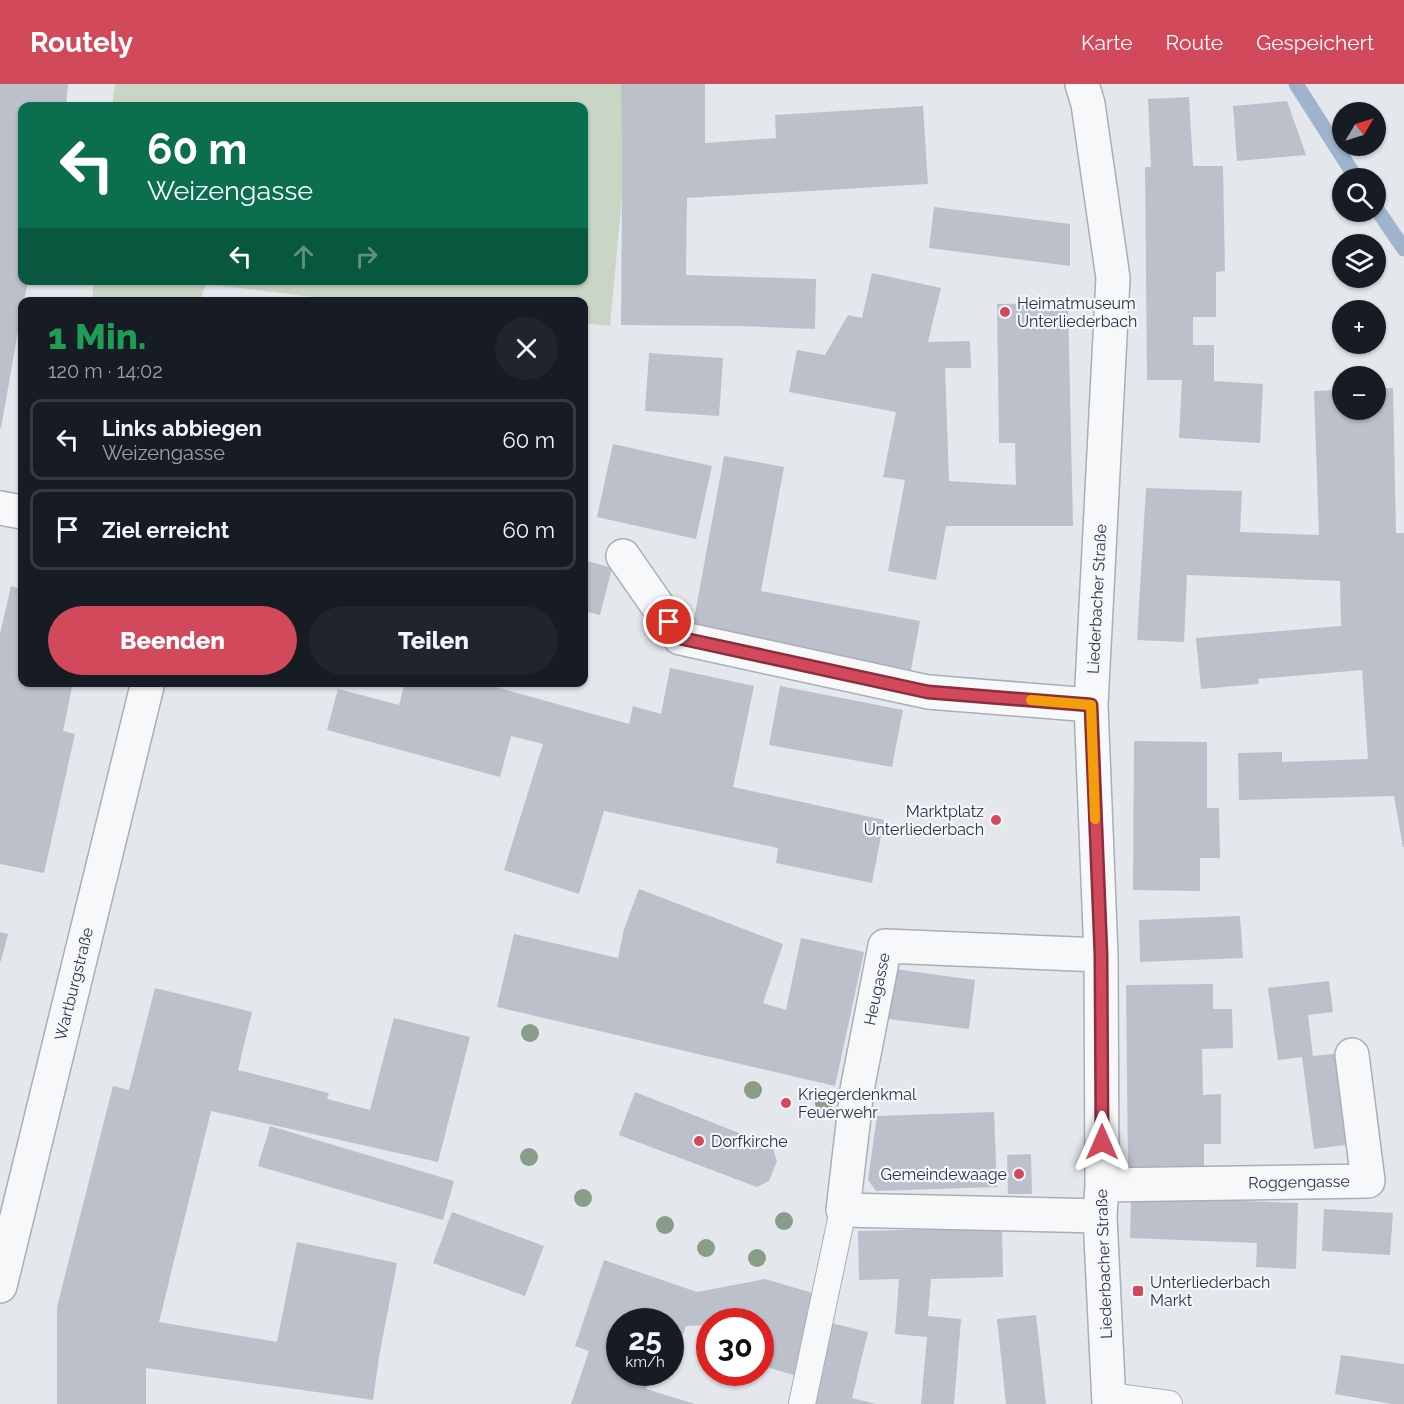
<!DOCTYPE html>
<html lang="de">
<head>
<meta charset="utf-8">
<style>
	body { margin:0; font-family:Raleway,sans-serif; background:#20242c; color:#f1f3f6; height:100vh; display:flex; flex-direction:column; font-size:22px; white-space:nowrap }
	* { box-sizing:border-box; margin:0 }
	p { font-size:20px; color:#9ea1a6 }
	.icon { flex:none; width:33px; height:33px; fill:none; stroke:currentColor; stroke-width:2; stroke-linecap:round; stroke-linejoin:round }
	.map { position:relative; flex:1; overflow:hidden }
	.panel { position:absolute; left:18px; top:213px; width:570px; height:390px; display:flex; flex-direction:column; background:#171b24; border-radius:12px; box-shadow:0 2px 4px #0004 }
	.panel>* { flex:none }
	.banner { position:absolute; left:18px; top:18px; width:570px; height:183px; border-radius:12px; box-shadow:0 2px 4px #0004; background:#0b6e4f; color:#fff; overflow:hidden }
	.needle { width:39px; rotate:52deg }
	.tools { position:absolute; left:1332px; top:18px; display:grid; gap:12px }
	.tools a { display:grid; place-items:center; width:54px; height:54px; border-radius:50%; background:#171b24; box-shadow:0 2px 4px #0004; font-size:30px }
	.speed { position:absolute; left:606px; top:1224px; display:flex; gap:12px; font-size:30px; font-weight:700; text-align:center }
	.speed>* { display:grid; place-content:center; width:78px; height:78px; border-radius:50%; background:#171b24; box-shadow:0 2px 4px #0004; line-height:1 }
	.speed small { font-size:15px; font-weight:400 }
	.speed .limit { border:9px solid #d22; background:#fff; color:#111 }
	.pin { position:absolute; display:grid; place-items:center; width:51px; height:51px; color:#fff; margin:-26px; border:3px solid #fff; border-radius:50%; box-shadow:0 2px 6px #0007 }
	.me { position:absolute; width:66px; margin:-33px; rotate:0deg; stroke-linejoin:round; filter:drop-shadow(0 0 4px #0008) }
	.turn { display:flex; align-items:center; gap:21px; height:126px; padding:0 30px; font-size:27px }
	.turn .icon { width:78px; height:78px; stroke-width:2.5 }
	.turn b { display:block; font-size:42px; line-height:51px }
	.lanes { display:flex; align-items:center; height:57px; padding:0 30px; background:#0003; justify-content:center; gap:30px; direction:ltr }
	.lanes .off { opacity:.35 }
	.round { display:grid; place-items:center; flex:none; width:63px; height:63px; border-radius:32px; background:#20242c }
	.head { display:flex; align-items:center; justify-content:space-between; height:102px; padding:0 30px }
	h1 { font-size:36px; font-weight:800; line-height:45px; color:#1e9e55 }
	.action { display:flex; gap:12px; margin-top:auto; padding:12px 30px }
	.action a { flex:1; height:69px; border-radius:36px; background:#d1495b; color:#fff; font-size:24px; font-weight:800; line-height:69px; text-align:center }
	.action a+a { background:#20242c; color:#f1f3f6 }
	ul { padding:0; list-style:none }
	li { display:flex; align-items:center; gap:18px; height:81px; margin:0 12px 9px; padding:0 18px; border:3px solid #363941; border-radius:12px }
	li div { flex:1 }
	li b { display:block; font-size:22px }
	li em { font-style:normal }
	header { display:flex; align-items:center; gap:36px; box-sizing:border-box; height:84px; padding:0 30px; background:#d1495b; color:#fff }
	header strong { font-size:28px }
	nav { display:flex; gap:33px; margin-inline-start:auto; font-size:21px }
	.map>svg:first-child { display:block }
	.green { fill:#c9d6c5 }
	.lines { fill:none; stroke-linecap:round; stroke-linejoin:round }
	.stream { stroke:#9fb4cc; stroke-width:15 }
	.building { fill:#bbc0ca }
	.service-casing { stroke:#a9aeb7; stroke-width:28 }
	.minor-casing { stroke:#a9aeb7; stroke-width:36 }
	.service { stroke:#f7f8fa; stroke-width:26 }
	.minor { stroke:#f7f8fa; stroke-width:33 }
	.tree { fill:#899d89 }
	.route-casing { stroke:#882f3b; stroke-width:15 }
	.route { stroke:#d1495b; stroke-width:10 }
	.slow { stroke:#f59e0b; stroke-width:10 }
	.poi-dot { fill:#d1495b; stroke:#f4f6f9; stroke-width:2 }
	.labels { text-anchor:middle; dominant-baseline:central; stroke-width:4.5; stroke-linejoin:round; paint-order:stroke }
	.poi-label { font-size:16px; fill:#2b3445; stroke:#f4f6f9; text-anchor:start }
	.street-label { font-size:16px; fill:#2b3445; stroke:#f4f6f9 }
</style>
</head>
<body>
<header>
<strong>Routely</strong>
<nav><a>Karte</a><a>Route</a><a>Gespeichert</a></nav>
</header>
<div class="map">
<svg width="1404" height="1320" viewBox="0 0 1404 1320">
	<rect width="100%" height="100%" fill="#e4e7ec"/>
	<path class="green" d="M 115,0 L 621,0 L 622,113 L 610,242 L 584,239 L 584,218 L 355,218 L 206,200 L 200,217 L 92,218 L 94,196 L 584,196 L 584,22 L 112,22 Z"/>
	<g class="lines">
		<path class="stream" d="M 1296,0 L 1356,94
			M 1376,124 L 1404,165"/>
	</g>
	<path class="building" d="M 0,0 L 68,0 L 66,22 L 22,22 L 22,196 L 28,196 L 24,218 L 22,218 L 22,225 L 1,344 L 0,344 Z
		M 621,0 L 705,0 L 705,59 L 776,54 L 775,31 L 923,22 L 928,100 L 687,114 L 686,191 L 816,195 L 815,245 L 740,242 L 621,241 L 622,113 Z
		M 1189,13 L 1193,82 L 1223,82 L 1225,187 L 1216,188 L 1216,233 L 1193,233 L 1193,261 L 1214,261 L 1214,297 L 1263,300 L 1260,359 L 1179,354 L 1182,296 L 1147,296 L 1145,83 L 1151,83 L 1148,15 Z
		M 1287,17 L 1306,71 L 1237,77 L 1233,22 Z
		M 934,123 L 1070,140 L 1070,182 L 929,164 Z
		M 872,189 L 941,204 L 928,258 L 970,257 L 971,284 L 945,284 L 949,397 L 1016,401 L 1015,359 L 999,359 L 997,220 L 1068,219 L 1073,442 L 946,442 L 936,496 L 888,487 L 905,396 L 883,393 L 896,328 L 789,308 L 797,266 L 825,271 L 848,231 L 862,234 Z
		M 649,269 L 723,274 L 719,332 L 645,327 Z
		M 1393,304 L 1396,449 L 1404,449 L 1404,763 L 1403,763 L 1394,712 L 1239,716 L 1238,669 L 1282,668 L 1282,678 L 1368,675 L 1362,586 L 1258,595 L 1259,600 L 1201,605 L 1196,554 L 1341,542 L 1340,497 L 1187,491 L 1184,558 L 1137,556 L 1146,404 L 1242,407 L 1240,448 L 1319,451 L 1314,307 L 1342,306 L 1342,326 L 1376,326 L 1376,305 Z
		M 613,360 L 712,382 L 696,455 L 597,433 Z
		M 724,372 L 784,383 L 761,507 L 920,537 L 911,586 L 692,546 Z
		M 584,476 L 612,484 L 600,531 L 584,527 Z
		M 11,502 L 22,505 L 22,598 L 73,598 L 63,647 L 75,650 L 44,789 L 0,780 L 0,550 Z
		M 670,584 L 754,602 L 733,703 L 884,736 L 872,799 L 776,779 L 778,764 L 604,727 L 579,810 L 504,786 L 543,660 L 511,652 L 500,693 L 327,646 L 338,605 L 399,621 L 405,598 L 477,598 L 629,640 L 633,622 L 661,630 Z
		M 780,602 L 903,626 L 892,683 L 769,661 Z
		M 1134,657 L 1207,658 L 1207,724 L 1219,724 L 1220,774 L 1200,774 L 1200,807 L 1133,806 Z
		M 639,805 L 783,860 L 763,919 L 786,926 L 801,854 L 864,868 L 835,1002 L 497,923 L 514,850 L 618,874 L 624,845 Z
		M 1240,832 L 1243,874 L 1140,878 L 1139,836 Z
		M 0,848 L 8,850 L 1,877 L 0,877 Z
		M 895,885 L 975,896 L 969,945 L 888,935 Z
		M 1329,897 L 1333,928 L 1308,931 L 1313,972 L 1341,969 L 1353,1060 L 1314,1065 L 1302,973 L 1278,976 L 1268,904 Z
		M 1213,900 L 1213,925 L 1232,925 L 1233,964 L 1202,965 L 1203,1011 L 1221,1010 L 1221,1060 L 1204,1060 L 1204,1084 L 1128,1085 L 1126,901 Z
		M 155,904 L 252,928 L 238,986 L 329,1009 L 327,1015 L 370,1026 L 394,934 L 470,953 L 438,1078 L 211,1027 L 159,1238 L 277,1258 L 297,1158 L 397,1179 L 379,1273 L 373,1316 L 146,1284 L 146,1320 L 57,1320 L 57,1223 L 113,1002 L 129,1006 Z
		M 635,1008 L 772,1062 L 777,1077 L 769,1097 L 757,1103 L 619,1051 Z
		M 994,1028 L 997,1103 L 876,1107 L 868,1096 L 877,1032 Z
		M 270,1042 L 454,1097 L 443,1136 L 258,1082 Z
		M 1031,1070 L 1032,1110 L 1008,1110 L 1007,1071 Z
		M 1131,1113 L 1298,1119 L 1296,1185 L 1256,1183 L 1257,1159 L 1130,1154 Z
		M 1324,1125 L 1393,1129 L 1390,1171 L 1322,1167 Z
		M 452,1128 L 544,1162 L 525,1212 L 433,1179 Z
		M 1002,1144 L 1003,1193 L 931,1195 L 928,1232 L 961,1235 L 954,1320 L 921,1320 L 927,1253 L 895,1250 L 899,1195 L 859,1196 L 858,1147 Z
		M 604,1176 L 697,1208 L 765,1195 L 823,1212 L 800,1293 L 760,1281 L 760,1238 L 710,1238 L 710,1241 L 686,1242 L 671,1285 L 670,1238 L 620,1238 L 620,1288 L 652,1288 L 646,1305 L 695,1320 L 571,1320 L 589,1267 L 575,1262 Z
		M 1036,1231 L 1046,1320 L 1006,1320 L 997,1235 Z
		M 827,1238 L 868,1248 L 852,1314 L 876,1320 L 808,1320 Z
		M 1341,1271 L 1404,1280 L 1404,1320 L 1392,1320 L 1335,1310 Z"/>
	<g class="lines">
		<defs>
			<path id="service" d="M 1109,1312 L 1169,1320
				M 802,1320 L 843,1126"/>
			<path id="minor" d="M 1082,0 L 1088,20 L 1113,194 L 1091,621 L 1101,871 L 1102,1101 L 1100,1132 L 1109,1320
				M 0,424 L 22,428
				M 623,472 L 680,554 L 928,608 L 1091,621
				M 1102,1101 L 1368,1097 L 1352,971
				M 1100,1132 L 843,1126 L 857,1006 L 885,862 L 1101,871
				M 0,1202 L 148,598"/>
		</defs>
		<use href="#service" class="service-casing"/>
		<use href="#minor" class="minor-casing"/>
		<use href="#service" class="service"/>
		<use href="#minor" class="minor"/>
	</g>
	<g class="tree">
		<circle cx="530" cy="949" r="9"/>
		<circle cx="753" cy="1006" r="9"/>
		<circle cx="824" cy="1019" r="9"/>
		<circle cx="529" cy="1073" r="9"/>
		<circle cx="583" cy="1114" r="9"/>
		<circle cx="784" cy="1137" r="9"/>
		<circle cx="665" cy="1141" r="9"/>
		<circle cx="706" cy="1164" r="9"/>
		<circle cx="757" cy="1174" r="9"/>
	</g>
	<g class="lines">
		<defs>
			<path id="route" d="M 669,538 L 680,554 L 928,608 L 1091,621 L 1101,871 L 1102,1058"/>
		</defs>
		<use href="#route" class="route-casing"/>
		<use href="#route" class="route"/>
		<path class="slow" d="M 1031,616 L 1091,621 L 1095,735"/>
	</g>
	<g class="poi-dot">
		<circle cx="1005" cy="228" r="6"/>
		<circle cx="996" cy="736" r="6"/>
		<circle cx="786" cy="1019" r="6"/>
		<circle cx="699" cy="1057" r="6"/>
		<circle cx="1019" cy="1090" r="6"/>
		<rect x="1132" y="1201" width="12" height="12" rx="3"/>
	</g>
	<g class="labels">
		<g class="poi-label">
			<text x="1017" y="219">Heimatmuseum<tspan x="1017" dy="18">Unterliederbach</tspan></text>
			<text x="984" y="727" text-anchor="end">Marktplatz<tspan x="984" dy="18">Unterliederbach</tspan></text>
			<text x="798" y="1010">Kriegerdenkmal<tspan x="798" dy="18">Feuerwehr</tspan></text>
			<text x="711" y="1057">Dorfkirche</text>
			<text x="1007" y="1090" text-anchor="end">Gemeindewaage</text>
			<text x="1150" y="1198">Unterliederbach<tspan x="1150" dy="18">Markt</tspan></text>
		</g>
		<g class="street-label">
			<text transform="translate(1097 515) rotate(-87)">Liederbacher Straße</text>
			<text transform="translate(74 900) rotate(-76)">Wartburgstraße</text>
			<text transform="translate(877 905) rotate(-78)">Heugasse</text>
			<text transform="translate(1299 1098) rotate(-1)">Roggengasse</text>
			<text transform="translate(1104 1180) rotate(-92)">Liederbacher Straße</text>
		</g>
	</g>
</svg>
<div class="tools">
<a><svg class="needle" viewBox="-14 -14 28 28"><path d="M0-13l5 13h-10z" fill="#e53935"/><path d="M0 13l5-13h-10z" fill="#9ea1a6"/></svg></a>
<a><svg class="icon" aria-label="search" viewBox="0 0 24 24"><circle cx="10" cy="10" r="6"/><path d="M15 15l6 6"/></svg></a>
<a><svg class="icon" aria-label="layers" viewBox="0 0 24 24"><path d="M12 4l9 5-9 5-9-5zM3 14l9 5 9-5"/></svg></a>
<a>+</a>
<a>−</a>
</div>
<div class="speed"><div>25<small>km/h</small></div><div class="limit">30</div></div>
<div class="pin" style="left:669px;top:538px;background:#d93025"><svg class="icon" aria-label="arrive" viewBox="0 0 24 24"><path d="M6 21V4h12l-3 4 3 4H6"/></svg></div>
<svg class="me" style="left:1102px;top:1058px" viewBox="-20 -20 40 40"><path d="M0-17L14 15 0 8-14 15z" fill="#d1495b" stroke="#fff" stroke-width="4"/></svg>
<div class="banner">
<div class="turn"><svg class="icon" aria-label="left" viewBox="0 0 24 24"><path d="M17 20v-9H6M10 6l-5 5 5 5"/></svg><div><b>60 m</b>Weizengasse</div></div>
<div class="lanes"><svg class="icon" aria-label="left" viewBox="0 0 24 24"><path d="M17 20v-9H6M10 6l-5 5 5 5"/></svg><svg class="icon off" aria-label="ahead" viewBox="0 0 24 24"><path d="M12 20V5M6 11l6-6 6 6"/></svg><svg class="icon off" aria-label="right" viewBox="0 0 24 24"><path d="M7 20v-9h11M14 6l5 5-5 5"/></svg></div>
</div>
<section class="panel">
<div class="head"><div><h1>1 Min.</h1><p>120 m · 14:02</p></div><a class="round"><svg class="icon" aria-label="close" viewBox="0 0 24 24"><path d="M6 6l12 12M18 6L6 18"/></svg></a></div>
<ul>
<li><svg class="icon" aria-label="left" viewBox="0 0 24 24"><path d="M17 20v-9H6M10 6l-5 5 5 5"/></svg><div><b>Links abbiegen</b><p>Weizengasse</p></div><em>60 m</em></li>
<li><svg class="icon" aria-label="arrive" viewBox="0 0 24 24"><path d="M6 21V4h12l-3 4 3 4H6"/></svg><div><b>Ziel erreicht</b></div><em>60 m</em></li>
</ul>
<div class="action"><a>Beenden</a><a>Teilen</a></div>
</section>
</div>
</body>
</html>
